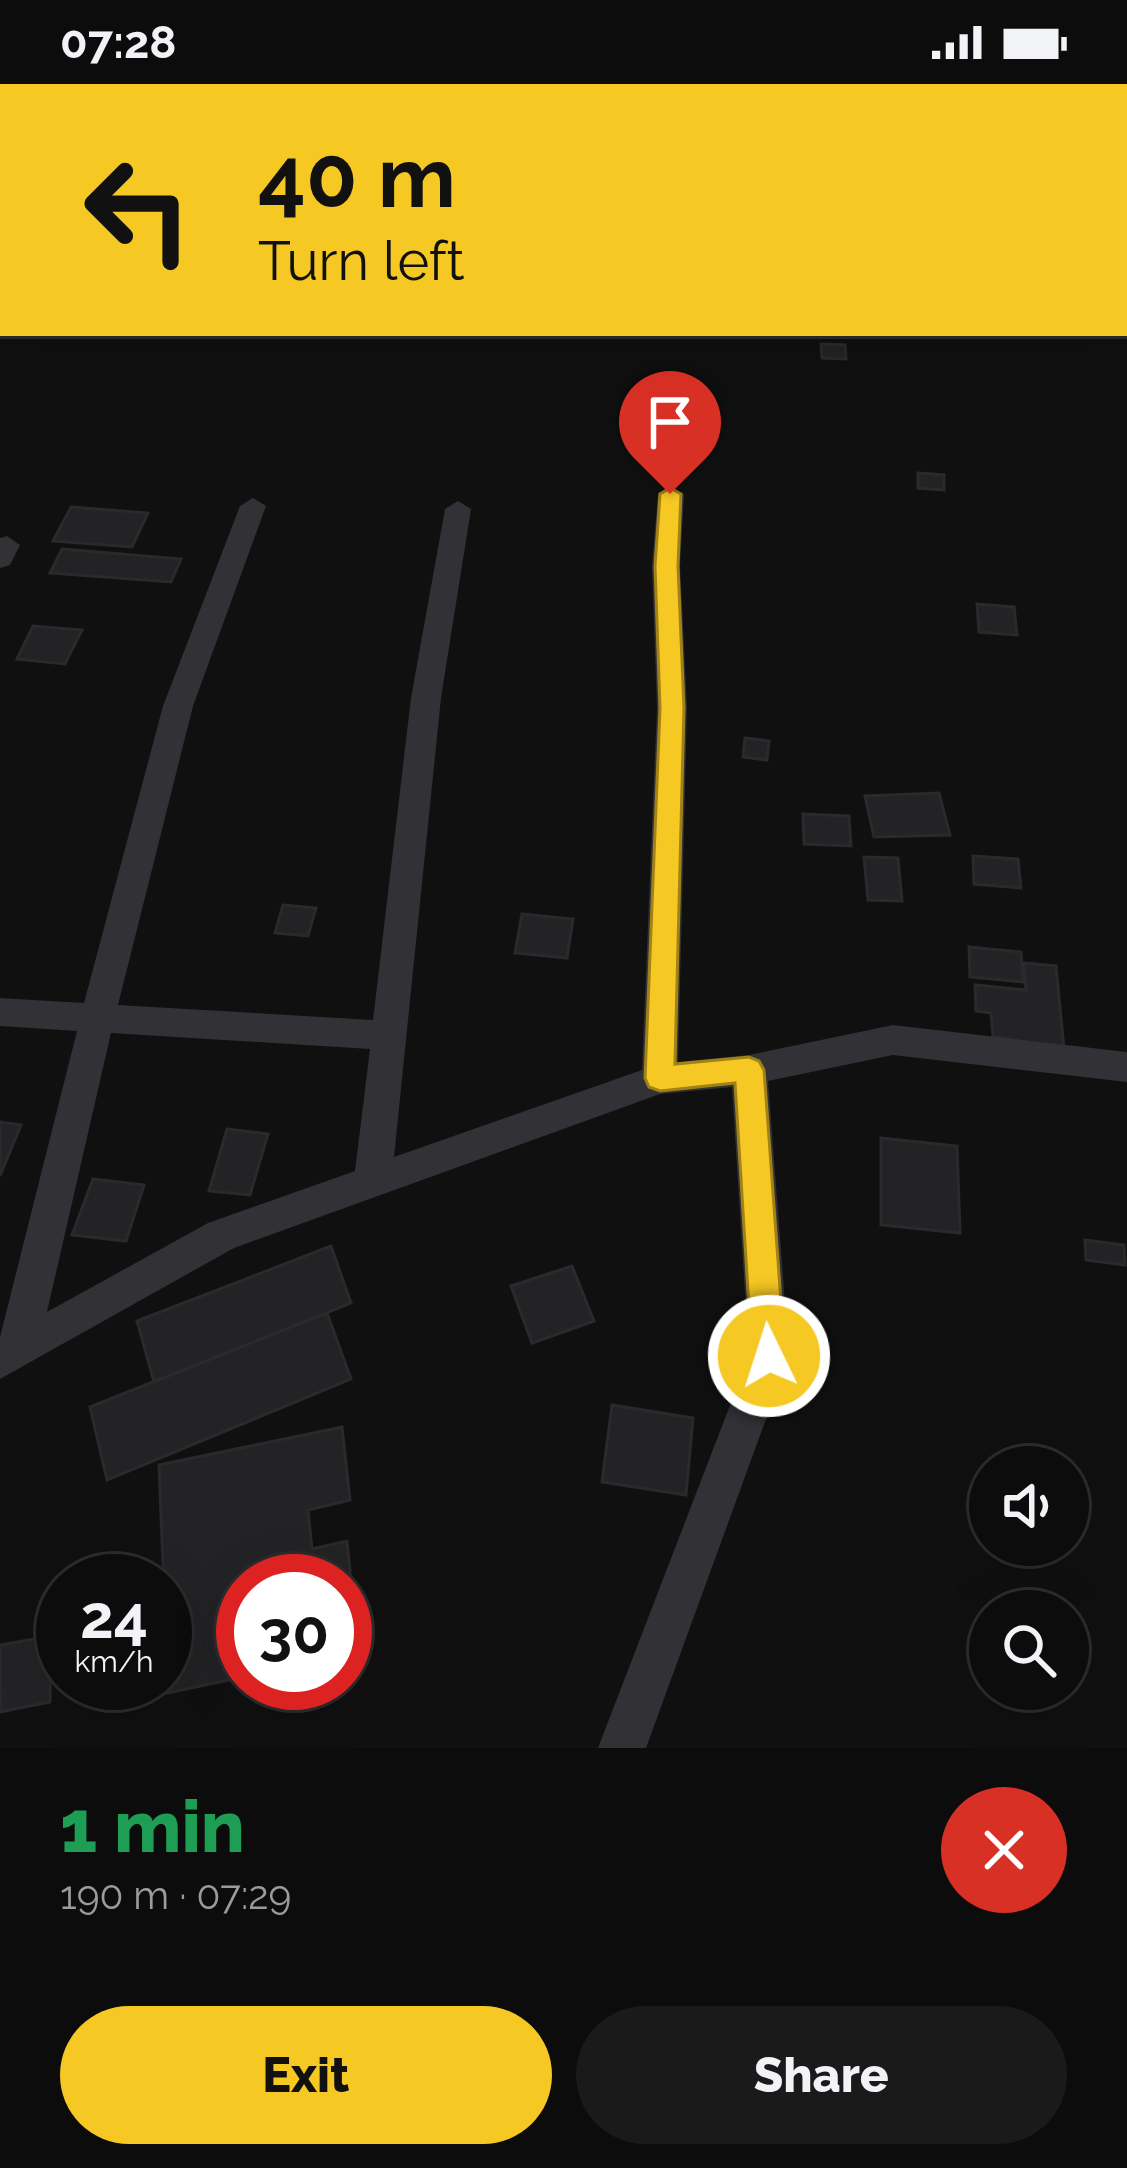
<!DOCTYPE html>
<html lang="en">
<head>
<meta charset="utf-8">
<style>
	body { margin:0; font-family:Raleway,sans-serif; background:#1a1a1b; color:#f1f3f6; height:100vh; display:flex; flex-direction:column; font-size:45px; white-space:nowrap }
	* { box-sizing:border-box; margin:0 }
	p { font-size:39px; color:#9a9b9d }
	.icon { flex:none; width:66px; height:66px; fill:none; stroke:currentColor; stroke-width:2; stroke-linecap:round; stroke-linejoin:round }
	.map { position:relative; height:1664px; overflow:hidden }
	.sheet { display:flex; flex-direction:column; background:#0c0c0d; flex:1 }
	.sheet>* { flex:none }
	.top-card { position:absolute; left:0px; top:0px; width:1128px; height:252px; box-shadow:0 12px 48px #0002,0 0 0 3px #2c2c2e; background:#f6c823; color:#111; overflow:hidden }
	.tools { position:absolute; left:969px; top:1362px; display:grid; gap:24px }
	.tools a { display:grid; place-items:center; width:120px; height:120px; border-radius:50%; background:#0c0c0d; box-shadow:0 12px 48px #0002,0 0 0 3px #2c2c2e; font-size:60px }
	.speed { position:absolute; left:36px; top:1470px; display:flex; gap:24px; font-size:60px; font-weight:700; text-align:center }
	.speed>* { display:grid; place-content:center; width:156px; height:156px; border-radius:50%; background:#0c0c0d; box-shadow:0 12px 48px #0002,0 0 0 3px #2c2c2e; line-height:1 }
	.speed small { font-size:30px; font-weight:400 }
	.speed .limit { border:18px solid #d22; background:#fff; color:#111 }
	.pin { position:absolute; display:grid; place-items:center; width:102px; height:102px; color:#fff; margin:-123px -51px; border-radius:50% 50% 50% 0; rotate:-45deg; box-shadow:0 0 12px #0007 }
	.pin .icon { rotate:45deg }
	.me { position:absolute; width:132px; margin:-66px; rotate:356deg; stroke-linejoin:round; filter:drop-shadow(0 0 9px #0008) }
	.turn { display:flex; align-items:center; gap:42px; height:252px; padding:0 60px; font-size:54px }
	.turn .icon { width:156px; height:156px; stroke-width:2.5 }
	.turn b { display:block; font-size:84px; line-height:102px }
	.round { display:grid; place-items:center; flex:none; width:126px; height:126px; border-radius:63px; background:#1a1a1b }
	.head { display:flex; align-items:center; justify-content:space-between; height:204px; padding:0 60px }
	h1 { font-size:72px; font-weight:800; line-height:90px; color:#1e9e55 }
	.primary-button { display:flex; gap:24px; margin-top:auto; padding:24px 60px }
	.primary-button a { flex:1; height:138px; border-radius:72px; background:#f6c823; color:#111; font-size:48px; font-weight:800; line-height:138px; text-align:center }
	.primary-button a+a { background:#1a1a1b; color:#f1f3f6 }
	.status { display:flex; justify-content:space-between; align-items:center; height:84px; padding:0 60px; background:#0c0c0d; direction:ltr }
	.status svg { height:33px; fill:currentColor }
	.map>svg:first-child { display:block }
	.building { fill:#232325; stroke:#2a2a2d; stroke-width:3 }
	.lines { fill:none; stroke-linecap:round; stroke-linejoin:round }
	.street { fill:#313136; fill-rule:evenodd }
	.route { fill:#f6c823; stroke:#a08217; stroke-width:3 }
</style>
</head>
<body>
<div class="status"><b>07:28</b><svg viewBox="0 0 49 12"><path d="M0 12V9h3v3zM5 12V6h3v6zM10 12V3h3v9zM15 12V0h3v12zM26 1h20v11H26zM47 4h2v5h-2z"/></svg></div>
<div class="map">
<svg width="1127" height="1664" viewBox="0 0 1127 1664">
	<rect width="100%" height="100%" fill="#101011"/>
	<path class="building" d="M 821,260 L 845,261 L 846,275 L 822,274 Z
		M 918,389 L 944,391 L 944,406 L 918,404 Z
		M 71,423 L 148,429 L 132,463 L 53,457 Z
		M 62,465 L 181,475 L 171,498 L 50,489 Z
		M 977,520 L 1014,523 L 1017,551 L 979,548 Z
		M 33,542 L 82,546 L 65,580 L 17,575 Z
		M 745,654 L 769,657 L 767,676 L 743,673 Z
		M 939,709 L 950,751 L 874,753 L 865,712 Z
		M 803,730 L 849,732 L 851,762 L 804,760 Z
		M 973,772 L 1018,775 L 1021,804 L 974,800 Z
		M 864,773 L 898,774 L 902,817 L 868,816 Z
		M 283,821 L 316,824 L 308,852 L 275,849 Z
		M 522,830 L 573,835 L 567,874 L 515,869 Z
		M 969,863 L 1021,868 L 1023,898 L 970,893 Z
		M 1024,879 L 1056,882 L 1064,965 L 993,952 L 991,929 L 976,927 L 975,901 L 1026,906 Z
		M 0,1038 L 21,1041 L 0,1092 Z
		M 227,1045 L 268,1050 L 250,1111 L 209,1107 Z
		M 881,1054 L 957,1062 L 960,1149 L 881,1141 Z
		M 93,1095 L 144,1101 L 126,1157 L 72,1151 Z
		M 1085,1156 L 1124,1161 L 1125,1181 L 1086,1176 Z
		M 331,1162 L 351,1219 L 154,1298 L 137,1237 Z
		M 572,1182 L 594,1237 L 532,1259 L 511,1202 Z
		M 327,1229 L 351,1295 L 107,1396 L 90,1323 Z
		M 612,1321 L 693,1334 L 686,1411 L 602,1398 Z
		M 342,1343 L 350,1416 L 308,1426 L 312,1465 L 347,1457 L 358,1567 L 345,1570 L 345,1497 L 243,1497 L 243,1593 L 168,1609 L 159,1381 Z
		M 51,1552 L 50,1618 L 0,1628 L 0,1561 Z"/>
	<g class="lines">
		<path class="street" d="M 671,402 L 684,410 L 680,482 L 687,624 L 678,978 L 749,971 L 893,941 L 1127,968 L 1127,998 L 893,971 L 768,997 L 789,1272 L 646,1664 L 598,1664 L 749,1272 L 732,1003 L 660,1010 L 234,1164 L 0,1295 L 0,1253 L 77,947 L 0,942 L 0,914 L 84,919 L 163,622 L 240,422 L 253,414 L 266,422 L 193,622 L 118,921 L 373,936 L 411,614 L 445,425 L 458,417 L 471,425 L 441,614 L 394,1073 L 642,986 L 657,624 L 652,482 L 658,410 ZM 111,949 L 370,965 L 355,1087 L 208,1139 L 47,1228 Z
			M 7,452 L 20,461 L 10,481 L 0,484 L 0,454 Z"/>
	</g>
	<path class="route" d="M 670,404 L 681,410 L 678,482 L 684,624 L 675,980 L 749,973 L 759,977 L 764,986 L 785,1272 L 780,1283 L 769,1288 L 757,1283 L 752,1272 L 735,999 L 660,1007 L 649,1003 L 645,994 L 660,624 L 655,482 L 660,410 Z"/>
</svg>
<div class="tools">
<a><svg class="icon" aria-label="sound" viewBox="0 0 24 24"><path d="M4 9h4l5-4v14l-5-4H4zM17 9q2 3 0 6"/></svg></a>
<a><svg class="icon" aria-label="search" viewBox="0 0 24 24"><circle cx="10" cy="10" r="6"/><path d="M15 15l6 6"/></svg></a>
</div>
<div class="speed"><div>24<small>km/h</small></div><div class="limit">30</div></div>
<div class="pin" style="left:670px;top:410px;background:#d93025"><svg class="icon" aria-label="arrive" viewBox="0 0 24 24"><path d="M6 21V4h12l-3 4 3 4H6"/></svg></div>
<svg class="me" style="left:769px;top:1272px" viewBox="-20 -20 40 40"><circle r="17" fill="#f6c823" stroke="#fff" stroke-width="3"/><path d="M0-11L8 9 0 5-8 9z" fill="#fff"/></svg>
<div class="top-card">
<div class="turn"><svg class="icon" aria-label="left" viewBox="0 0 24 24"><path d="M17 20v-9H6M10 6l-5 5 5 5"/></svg><div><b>40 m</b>Turn left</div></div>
</div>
</div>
<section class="sheet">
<div class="head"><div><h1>1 min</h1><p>190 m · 07:29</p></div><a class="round" style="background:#d93025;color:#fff"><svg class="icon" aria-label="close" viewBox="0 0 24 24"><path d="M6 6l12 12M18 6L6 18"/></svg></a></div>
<div class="primary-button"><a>Exit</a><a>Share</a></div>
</section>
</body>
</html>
